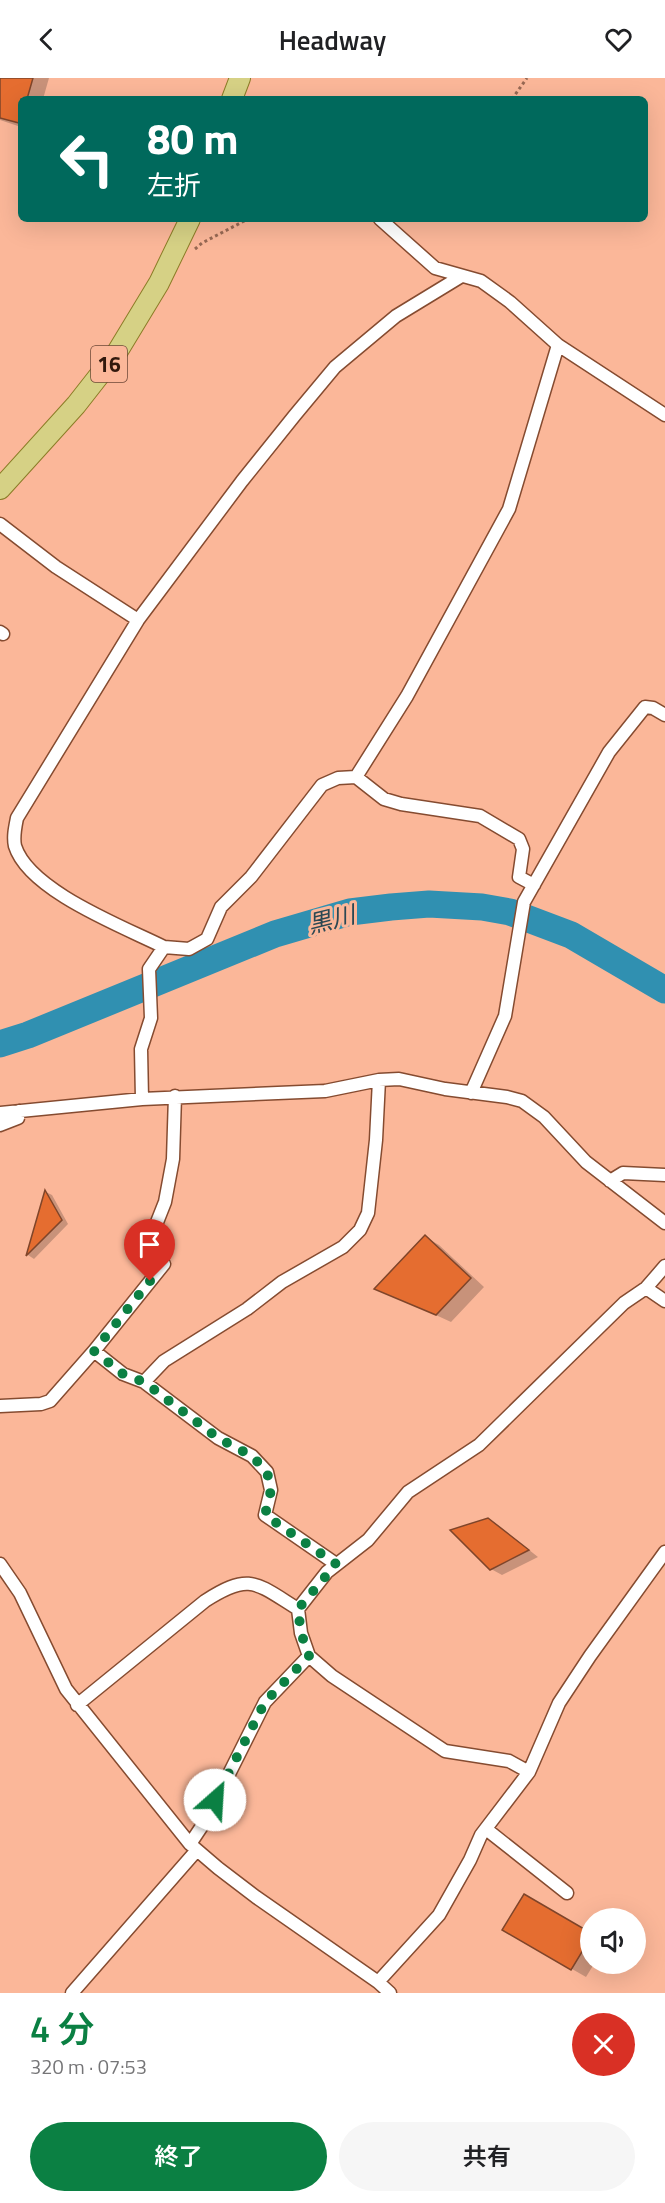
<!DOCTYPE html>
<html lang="ja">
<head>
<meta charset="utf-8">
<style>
	body { margin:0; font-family:"Titillium Web","Noto Sans JP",sans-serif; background:#f6f6f6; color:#202124; height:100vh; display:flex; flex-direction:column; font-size:22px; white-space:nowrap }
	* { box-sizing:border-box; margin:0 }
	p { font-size:20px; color:#757577 }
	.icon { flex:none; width:33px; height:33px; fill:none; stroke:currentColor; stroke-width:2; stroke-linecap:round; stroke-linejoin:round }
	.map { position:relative; height:1915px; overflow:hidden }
	.panel { display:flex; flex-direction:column; background:#fff; flex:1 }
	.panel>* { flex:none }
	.hud { position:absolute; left:18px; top:18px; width:630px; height:126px; border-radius:9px; box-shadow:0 6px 24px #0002; background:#00695c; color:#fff; overflow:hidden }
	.fabs { position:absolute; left:580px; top:1830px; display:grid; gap:12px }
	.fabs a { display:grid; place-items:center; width:66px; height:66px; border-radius:50%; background:#fff; box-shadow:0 6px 24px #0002; font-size:30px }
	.pin { position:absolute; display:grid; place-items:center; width:51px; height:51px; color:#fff; margin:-62px -26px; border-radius:50% 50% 50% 0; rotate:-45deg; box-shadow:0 0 6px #0007 }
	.pin .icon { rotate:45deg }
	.me { position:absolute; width:66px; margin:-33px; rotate:26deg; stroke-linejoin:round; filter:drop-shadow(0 0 4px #0008) }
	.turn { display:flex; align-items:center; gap:21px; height:126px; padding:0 30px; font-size:27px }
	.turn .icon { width:78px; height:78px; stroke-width:2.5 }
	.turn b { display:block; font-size:42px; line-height:51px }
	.round { display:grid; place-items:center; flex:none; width:63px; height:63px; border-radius:32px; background:#f6f6f6 }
	.headline { display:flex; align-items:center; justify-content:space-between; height:102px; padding:0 30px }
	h1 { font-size:36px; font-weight:600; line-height:45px; color:#0b8043 }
	.action { display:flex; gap:12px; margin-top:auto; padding:12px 30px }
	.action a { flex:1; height:69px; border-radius:36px; background:#0b8043; color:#fff; font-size:24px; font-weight:600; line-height:69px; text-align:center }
	.action a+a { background:#f6f6f6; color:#202124 }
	header { display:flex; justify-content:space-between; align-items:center; height:78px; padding:0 30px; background:#fff; font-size:27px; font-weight:600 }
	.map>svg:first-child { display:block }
	.shadow { fill:#0003 }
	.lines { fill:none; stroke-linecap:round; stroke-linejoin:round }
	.river { stroke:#3090b1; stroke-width:27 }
	.building { fill:#e56d30; stroke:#7f452a; stroke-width:1.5 }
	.street-casing { stroke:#854b30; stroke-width:15 }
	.primary-casing { stroke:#8b7c26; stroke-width:22 }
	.path { stroke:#976853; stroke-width:3; stroke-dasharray:3 3; stroke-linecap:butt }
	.street { stroke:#fff; stroke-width:12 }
	.primary { stroke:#d6d185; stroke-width:20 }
	.route { stroke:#0b8043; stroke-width:10; stroke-dasharray:0 18 }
	.labels { text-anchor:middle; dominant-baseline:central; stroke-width:6; stroke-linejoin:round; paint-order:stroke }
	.shield { fill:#fbb799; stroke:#6e4837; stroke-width:1.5 }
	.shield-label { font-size:21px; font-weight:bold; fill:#32190d }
	.water-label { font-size:24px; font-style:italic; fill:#2b4853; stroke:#fbb799 }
</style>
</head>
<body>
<header><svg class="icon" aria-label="back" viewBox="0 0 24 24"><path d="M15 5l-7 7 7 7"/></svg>Headway<svg class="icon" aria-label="heart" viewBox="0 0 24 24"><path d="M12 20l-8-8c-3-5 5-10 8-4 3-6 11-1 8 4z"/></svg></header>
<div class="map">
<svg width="665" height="1915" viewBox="0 0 665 1915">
	<rect width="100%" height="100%" fill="#fbb799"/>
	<path class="shadow" d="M 0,0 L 49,0 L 43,21 L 21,21 L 21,49 L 0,42 Z
		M 46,1114 L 52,1117 L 68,1146 L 34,1181 L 28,1177 Z
		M 425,1159 L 439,1167 L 484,1209 L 451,1244 L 377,1210 Z
		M 488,1441 L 499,1448 L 538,1479 L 502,1497 L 491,1491 Z
		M 504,1852 L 591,1857 L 591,1886 L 594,1886 L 586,1899 Z"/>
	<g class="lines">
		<path class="river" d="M 0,966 L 28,957 L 275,856 L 350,834 L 391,829 L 429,826 L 482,829 L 510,834 L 571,857 L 665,912"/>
	</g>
	<path class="building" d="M 0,0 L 33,0 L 27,21 L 21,21 L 19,45 L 0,40 Z
		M 45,1112 L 62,1142 L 26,1178 Z
		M 425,1157 L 471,1200 L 436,1237 L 374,1211 Z
		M 488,1440 L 529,1472 L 490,1492 L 450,1452 Z
		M 524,1816 L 591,1855 L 591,1859 L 571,1892 L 502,1852 Z"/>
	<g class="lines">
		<defs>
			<path id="street" d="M 380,141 L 435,190 L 481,203 L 510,224 L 558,267 L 665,337
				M 0,446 L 56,489 L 138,542
				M 0,554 L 3,556
				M 356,699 L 384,721 L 401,726 L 480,738 L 519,761 L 523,771 L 519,799 L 534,807
				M 164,869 C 124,849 29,813 15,768 C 13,759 15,750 17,740 L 138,542 L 242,403 L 295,337 L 335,289 L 396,238 L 460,199
				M 471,1015 L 505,938 L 524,824 L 609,674 L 645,629 L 653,630 L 665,637
				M 142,1021 L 141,971 L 151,940 L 149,891 L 164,869 L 189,871 L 207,861 L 221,829 L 251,799 L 322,707 L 338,700 L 356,699 L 407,618 L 509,431 L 558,267
				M 0,1035 L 142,1021 L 325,1013 L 379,1002 L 399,1001 L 445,1011 L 507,1019 L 522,1023 L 544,1039 L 586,1084 L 665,1145
				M 0,1047 L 18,1040 L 19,1033
				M 610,1103 L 623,1095 L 665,1097
				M 646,1210 L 665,1223
				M 94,1273 L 123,1296 L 144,1304 L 218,1360 L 252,1378 L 267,1394 L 271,1412 L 265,1437 L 336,1486
				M 144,1304 L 164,1283 L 247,1231 L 282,1204 L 343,1169 L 360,1152 L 368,1135 L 376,1062 L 379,1002
				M 0,1328 L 41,1326 L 50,1323 L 94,1273 L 164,1186 L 146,1172 L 165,1124 L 173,1081 L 175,1018
				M 0,1486 L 20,1515 L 66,1611 L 190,1766 L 218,1790 L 256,1819 L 378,1904 L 390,1915
				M 309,1578 L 332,1598 L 445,1673 L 509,1683 L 529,1694
				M 77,1627 L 205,1523 C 250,1494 256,1505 298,1531 L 327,1494 L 368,1462 L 408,1414 L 479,1367 L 624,1225 L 646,1210 L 665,1188
				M 486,1751 L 567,1815
				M 190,1766 L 206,1742 L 265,1624 L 309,1578 L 301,1555 L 298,1531
				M 378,1904 L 439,1837 L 470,1782 L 481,1757 L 529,1694 L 559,1625 L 590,1578 L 665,1474
				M 72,1915 L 197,1772"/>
			<path id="primary" d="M 232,21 L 240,0
				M 0,411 L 76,327 L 116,276 L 159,205 L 190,141"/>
		</defs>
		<use href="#street" class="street-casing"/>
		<use href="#primary" class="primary-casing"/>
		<path class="path" d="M 512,21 L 527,0
			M 195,171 L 202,165 L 248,141"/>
		<use href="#street" class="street"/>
		<use href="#primary" class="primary"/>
	</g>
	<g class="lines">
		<path class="route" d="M 150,1203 L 94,1273 L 123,1296 L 144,1304 L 218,1360 L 252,1378 L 267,1394 L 271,1412 L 265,1437 L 336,1486 L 298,1531 L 301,1555 L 309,1578 L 265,1624 L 215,1722"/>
	</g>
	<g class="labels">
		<rect class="shield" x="91" y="268" width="36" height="36" rx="4.5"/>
		<g class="shield-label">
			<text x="109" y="286">16</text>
		</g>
		<g class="water-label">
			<text transform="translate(331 841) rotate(-14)">黒川</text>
		</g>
	</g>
</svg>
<div class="fabs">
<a><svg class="icon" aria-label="sound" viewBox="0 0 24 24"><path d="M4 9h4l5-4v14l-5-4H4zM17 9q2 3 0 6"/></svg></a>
</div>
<div class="pin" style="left:150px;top:1203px;background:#d93025"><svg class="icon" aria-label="arrive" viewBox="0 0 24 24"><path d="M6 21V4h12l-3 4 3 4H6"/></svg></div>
<svg class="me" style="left:215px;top:1722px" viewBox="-20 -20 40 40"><circle r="19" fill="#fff"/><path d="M0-13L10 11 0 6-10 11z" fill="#0b8043"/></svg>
<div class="hud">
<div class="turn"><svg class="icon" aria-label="left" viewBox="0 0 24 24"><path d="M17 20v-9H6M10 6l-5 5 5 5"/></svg><div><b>80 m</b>左折</div></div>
</div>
</div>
<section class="panel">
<div class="headline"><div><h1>4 分</h1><p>320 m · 07:53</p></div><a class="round" style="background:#d93025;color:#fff"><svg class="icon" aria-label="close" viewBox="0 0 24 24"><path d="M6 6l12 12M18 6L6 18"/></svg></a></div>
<div class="action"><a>終了</a><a>共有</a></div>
</section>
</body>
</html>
